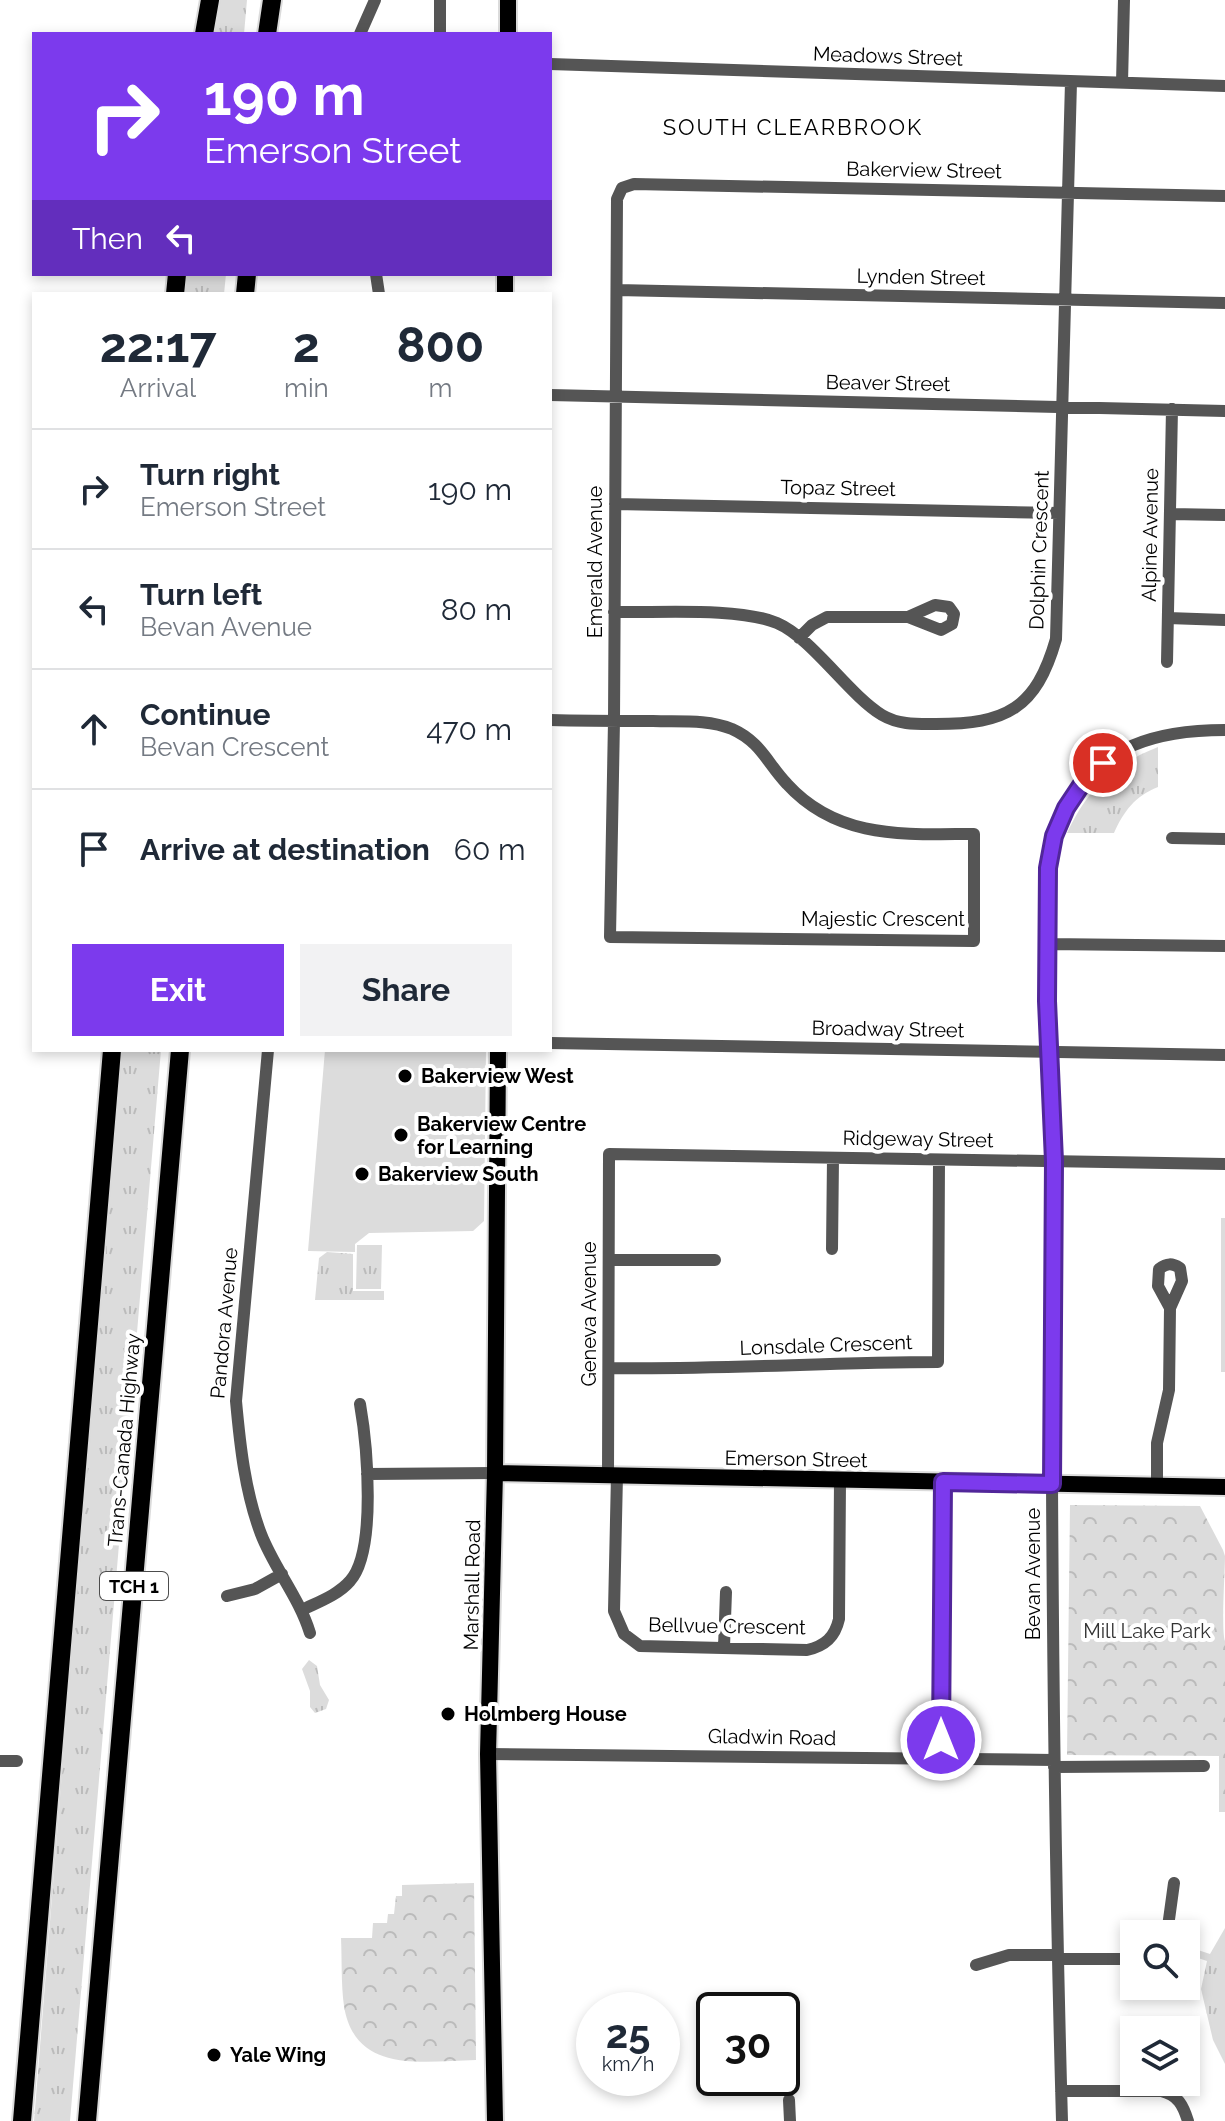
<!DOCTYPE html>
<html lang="en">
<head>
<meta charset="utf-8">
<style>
	body { margin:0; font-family:Raleway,sans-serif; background:#f2f2f3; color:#1f2937; height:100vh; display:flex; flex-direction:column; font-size:30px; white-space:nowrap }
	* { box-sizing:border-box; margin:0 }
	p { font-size:26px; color:#747a83 }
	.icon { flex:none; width:44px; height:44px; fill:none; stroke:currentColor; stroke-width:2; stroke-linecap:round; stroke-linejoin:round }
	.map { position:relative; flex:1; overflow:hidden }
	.side { position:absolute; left:32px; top:292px; width:520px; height:760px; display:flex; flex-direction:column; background:#fff; border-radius:0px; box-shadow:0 4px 12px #0003 }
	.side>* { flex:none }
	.guide { position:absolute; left:32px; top:32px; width:520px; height:244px; border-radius:0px; box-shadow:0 4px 12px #0003; background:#7c3aed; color:#fff; overflow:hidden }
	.controls { position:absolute; left:1120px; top:1920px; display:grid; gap:16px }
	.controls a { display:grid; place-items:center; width:80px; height:80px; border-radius:0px; background:#fff; box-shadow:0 4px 12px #0003; font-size:40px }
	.speed { position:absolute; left:576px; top:1992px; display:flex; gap:16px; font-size:40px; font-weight:700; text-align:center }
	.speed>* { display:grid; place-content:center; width:104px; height:104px; border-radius:50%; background:#fff; box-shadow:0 4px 12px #0003; line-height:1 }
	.speed small { font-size:20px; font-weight:400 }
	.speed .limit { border:4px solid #111; border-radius:12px; background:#fff; color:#111 }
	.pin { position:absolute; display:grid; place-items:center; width:68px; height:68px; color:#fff; margin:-34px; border:4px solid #fff; border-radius:50%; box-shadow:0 2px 8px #0007 }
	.me { position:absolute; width:88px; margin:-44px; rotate:0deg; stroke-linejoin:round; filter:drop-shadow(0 0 6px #0008) }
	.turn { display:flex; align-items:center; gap:28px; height:168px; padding:0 40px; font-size:36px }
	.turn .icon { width:104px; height:104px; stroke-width:2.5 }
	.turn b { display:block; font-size:56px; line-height:68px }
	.then { display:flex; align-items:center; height:76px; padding:0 40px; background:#0003; gap:16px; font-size:30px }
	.eta { display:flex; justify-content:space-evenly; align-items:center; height:136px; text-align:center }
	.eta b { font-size:48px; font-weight:700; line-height:56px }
	.action { display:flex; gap:16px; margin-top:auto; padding:16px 40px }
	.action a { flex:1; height:92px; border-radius:0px; background:#7c3aed; color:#fff; font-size:32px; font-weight:700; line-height:92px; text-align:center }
	.action a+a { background:#f2f2f3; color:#1f2937 }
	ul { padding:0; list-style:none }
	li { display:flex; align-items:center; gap:24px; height:120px; padding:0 40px; border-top:2px solid #e0e1e3 }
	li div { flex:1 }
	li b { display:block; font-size:30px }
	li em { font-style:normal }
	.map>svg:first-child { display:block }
	.grass { fill:url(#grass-tufts) }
	.forest { fill:url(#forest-crowns) }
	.pitch { fill:#dcdcdc }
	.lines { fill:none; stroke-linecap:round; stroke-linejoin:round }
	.major-casing { stroke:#dbdbdb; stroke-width:20 }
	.highway-casing { stroke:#dbdbdb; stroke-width:22 }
	.minor { stroke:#555; stroke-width:12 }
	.major { stroke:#000; stroke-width:16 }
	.highway { stroke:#000; stroke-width:18 }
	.route-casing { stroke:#51269a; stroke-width:20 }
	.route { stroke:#7c3aed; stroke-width:14 }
	.poi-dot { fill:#000; stroke:#fff; stroke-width:3 }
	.labels { text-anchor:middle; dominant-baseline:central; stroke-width:8; stroke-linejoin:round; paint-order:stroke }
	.shield { fill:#fff; stroke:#4c4c4c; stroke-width:2 }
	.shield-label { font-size:18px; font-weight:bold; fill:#000 }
	.street-label { font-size:20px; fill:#000; stroke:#fff }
	.poi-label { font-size:20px; font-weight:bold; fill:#000; stroke:#fff; text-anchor:start }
	.park-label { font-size:20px; fill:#333; stroke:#fff }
	.neighbourhood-label { font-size:22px; letter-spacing:2px; fill:#000; stroke:#fff }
</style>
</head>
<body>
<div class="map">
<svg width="1225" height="2121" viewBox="0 0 1225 2121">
	<defs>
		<pattern id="grass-tufts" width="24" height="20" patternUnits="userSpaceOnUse" patternTransform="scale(2)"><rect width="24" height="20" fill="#dcdcdc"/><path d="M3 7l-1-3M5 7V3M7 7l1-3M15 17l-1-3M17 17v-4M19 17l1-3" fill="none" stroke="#bbb"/></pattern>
		<pattern id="forest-crowns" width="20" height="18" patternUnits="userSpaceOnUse" patternTransform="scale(2)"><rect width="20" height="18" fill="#dcdcdc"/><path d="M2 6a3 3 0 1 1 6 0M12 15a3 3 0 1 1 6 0" fill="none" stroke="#bbb"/></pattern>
	</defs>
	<rect width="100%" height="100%" fill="#fff"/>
	<path class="grass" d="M 220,0 L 247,0 L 244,34 L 213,34 Z
		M 185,274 L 226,274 L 224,294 L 183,294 Z
		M 1158,747 L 1158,787 C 1135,796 1124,811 1114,833 L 1067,833 C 1088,789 1112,765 1158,747 Z
		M 120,1050 L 161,1050 L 70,2121 L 34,2121 Z
		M 1221,1218 L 1225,1218 L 1225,1372 L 1221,1372 Z
		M 357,1245 L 382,1245 L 381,1289 L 356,1289 Z
		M 327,1252 L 353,1254 L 353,1291 L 384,1291 L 384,1300 L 315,1300 L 319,1258 Z
		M 309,1660 L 317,1666 L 320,1685 L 329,1700 L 326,1709 L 315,1713 L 310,1707 L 310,1691 L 302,1669 Z
		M 1225,1928 L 1225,2064 L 1213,2040 L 1201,1989 L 1207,1961 L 1186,1954 L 1186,1946 L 1210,1954 Z"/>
	<path class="forest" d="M 1070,1505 L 1200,1506 L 1223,1550 L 1225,1556 C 1225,1572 1221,1631 1225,1641 L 1225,1812 L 1219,1812 L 1219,1756 L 1067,1755 Z
		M 474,1883 L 476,2060 C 424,2061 355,2075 344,2006 C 341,1984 342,1960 341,1938 L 372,1938 L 373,1923 L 387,1923 L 388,1914 L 394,1914 L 396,1896 L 402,1896 L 402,1885 Z"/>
	<path class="pitch" d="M 325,1050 L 486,1050 L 484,1221 L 473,1231 L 369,1233 L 355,1244 L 355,1252 L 308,1251 Z"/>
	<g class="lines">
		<defs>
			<path id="major" d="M 508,34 L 508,0
				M 505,294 L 505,274
				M 495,1473 L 1225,1487
				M 495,2121 L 488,1754 L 495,1473 L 498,1050"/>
			<path id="highway" d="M 204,34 L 210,0
				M 267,34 L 272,0
				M 175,294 L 177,274
				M 245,294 L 247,274
				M 22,2121 L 112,1050
				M 87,2121 L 180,1050"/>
		</defs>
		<use href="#major" class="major-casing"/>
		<use href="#highway" class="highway-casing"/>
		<path class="minor" d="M 360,34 L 375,0
			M 440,34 L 440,0
			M 550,64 L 1225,86
			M 1122,83 L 1124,0
			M 376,274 L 379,294
			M 617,290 L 1225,303
			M 550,395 L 1225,411
			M 615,504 L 1059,513
			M 1171,514 L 1225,515
			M 614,612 C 658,613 739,607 777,623 C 812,638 848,694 882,715 C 899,725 917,724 936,724 C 1006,724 1036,709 1056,639 L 1071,82
			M 1168,618 L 1225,620
			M 799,638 L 812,625 L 827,617 L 908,617 L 941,630 L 952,624 L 954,614 L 949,607 L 935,605 L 908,617
			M 1167,662 L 1172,409
			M 550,720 C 584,721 619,721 653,721 C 679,722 707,719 732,729 C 761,742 767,763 787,784 C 838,840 905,834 974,834 L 974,941 L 610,937 L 614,721 L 617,199 L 622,188 L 634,184 L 1225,196
			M 1172,838 L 1225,839
			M 1047,944 L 1225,946
			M 550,1043 L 1225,1055
			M 268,1050 L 236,1401 C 240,1445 245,1492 261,1534 C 274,1568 299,1597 310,1633
			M 832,1249 L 833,1158
			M 609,1260 L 715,1260
			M 609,1368 C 719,1370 828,1362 938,1362 L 939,1160
			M 367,1474 L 495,1473
			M 608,1474 L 609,1154 L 1225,1164
			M 617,1475 L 614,1611 L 624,1634 L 640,1646 L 807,1650 C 825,1646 835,1637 839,1619 L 840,1480
			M 1157,1486 L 1157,1443 L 1169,1390 L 1170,1308 L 1182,1281 L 1180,1268 C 1172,1263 1167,1263 1159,1269 L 1158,1286 L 1170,1308
			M 227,1596 L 255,1589 L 282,1574
			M 302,1610 C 318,1602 338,1595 350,1581 C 377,1551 367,1444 360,1404
			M 724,1647 L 726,1592
			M 488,1754 L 1054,1760
			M 941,1759 L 943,1482
			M 0,1761 L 17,1761
			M 1054,1767 L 1204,1766
			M 1167,1934 L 1174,1883
			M 1058,1959 L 1134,1959
			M 976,1965 L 1009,1955 L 1058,1955
			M 1061,2091 L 1161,2091 C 1178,2095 1183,2105 1188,2121
			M 789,2100 L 790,2121
			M 1062,2121 C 1056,1907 1053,1693 1052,1479 C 1052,1373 1054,1267 1054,1161 C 1054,1126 1053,1090 1051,1055 C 1047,987 1034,869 1065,809 C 1099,745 1158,730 1225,730"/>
		<use href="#major" class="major"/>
		<use href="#highway" class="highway"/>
	</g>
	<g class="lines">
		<defs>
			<path id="route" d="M 941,1740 L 943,1482 L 1052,1484 L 1054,1161 L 1047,1001 L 1048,868 L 1054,836 L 1066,808 L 1082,784 L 1103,763"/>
		</defs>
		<use href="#route" class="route-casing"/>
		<use href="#route" class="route"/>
	</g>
	<g class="poi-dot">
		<circle cx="405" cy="1076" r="8"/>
		<circle cx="401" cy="1135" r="8"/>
		<circle cx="362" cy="1174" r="8"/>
		<circle cx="448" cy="1714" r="8"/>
		<circle cx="214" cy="2055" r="8"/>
	</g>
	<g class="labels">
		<rect class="shield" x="100" y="1572" width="68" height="28" rx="6"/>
		<g class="shield-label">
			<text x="134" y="1586">TCH 1</text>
		</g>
		<g class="street-label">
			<text transform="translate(888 56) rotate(2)">Meadows Street</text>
			<text transform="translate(924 170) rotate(1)">Bakerview Street</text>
			<text transform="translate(921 277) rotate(1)">Lynden Street</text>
			<text transform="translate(888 383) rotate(1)">Beaver Street</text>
			<text transform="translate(838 488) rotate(1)">Topaz Street</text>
			<text transform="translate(1150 535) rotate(-89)">Alpine Avenue</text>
			<text transform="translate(1039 550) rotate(-88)">Dolphin Crescent</text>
			<text transform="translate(595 562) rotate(-90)">Emerald Avenue</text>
			<text x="883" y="919">Majestic Crescent</text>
			<text transform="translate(888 1029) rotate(1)">Broadway Street</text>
			<text transform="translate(918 1139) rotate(1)">Ridgeway Street</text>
			<text transform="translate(589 1314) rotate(-90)">Geneva Avenue</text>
			<text transform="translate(224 1323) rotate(-85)">Pandora Avenue</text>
			<text transform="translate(826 1345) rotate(-2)">Lonsdale Crescent</text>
			<text transform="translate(124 1440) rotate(-85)">Trans-Canada Highway</text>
			<text transform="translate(796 1459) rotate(1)">Emerson Street</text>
			<text transform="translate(1033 1574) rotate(-90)">Bevan Avenue</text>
			<text transform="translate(472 1585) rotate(-89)">Marshall Road</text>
			<text transform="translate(727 1626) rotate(1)">Bellvue Crescent</text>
			<text transform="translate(772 1737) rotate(1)">Gladwin Road</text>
		</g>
		<g class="poi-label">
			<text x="421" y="1076">Bakerview West</text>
			<text x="417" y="1124">Bakerview Centre<tspan x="417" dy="23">for Learning</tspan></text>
			<text x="378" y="1174">Bakerview South</text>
			<text x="464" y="1714">Holmberg House</text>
			<text x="230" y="2055">Yale Wing</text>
		</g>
		<g class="park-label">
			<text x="1147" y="1631">Mill Lake Park</text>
		</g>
		<g class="neighbourhood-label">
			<text x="793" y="127">SOUTH CLEARBROOK</text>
		</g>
	</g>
</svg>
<div class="controls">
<a><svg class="icon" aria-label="search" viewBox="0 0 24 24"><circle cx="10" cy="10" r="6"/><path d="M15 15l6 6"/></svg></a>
<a><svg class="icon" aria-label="layers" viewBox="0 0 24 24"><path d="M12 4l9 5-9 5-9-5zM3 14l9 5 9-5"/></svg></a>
</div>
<div class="speed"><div>25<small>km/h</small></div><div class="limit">30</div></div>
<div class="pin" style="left:1103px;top:763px;background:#d93025"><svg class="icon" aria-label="arrive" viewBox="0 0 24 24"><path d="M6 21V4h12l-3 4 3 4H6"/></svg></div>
<svg class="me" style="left:941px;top:1740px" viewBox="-20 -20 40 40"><circle r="17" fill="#7c3aed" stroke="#fff" stroke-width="3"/><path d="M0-11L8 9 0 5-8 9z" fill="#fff"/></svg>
<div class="guide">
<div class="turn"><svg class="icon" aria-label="right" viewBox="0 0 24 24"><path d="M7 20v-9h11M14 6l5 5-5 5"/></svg><div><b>190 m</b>Emerson Street</div></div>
<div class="then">Then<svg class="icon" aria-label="left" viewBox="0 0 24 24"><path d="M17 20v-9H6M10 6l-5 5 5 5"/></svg></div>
</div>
<section class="side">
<div class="eta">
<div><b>22:17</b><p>Arrival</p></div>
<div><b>2</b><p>min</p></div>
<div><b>800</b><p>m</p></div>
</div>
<ul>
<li><svg class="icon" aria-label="right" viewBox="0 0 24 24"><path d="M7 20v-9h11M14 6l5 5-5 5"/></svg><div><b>Turn right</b><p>Emerson Street</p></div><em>190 m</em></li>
<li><svg class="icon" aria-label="left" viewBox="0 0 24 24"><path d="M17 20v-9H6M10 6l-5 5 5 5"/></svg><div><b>Turn left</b><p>Bevan Avenue</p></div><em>80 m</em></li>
<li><svg class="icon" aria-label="ahead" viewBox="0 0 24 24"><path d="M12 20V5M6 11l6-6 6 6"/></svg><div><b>Continue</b><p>Bevan Crescent</p></div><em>470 m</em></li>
<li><svg class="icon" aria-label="arrive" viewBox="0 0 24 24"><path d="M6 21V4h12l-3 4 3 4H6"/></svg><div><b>Arrive at destination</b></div><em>60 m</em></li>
</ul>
<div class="action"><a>Exit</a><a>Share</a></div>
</section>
</div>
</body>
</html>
